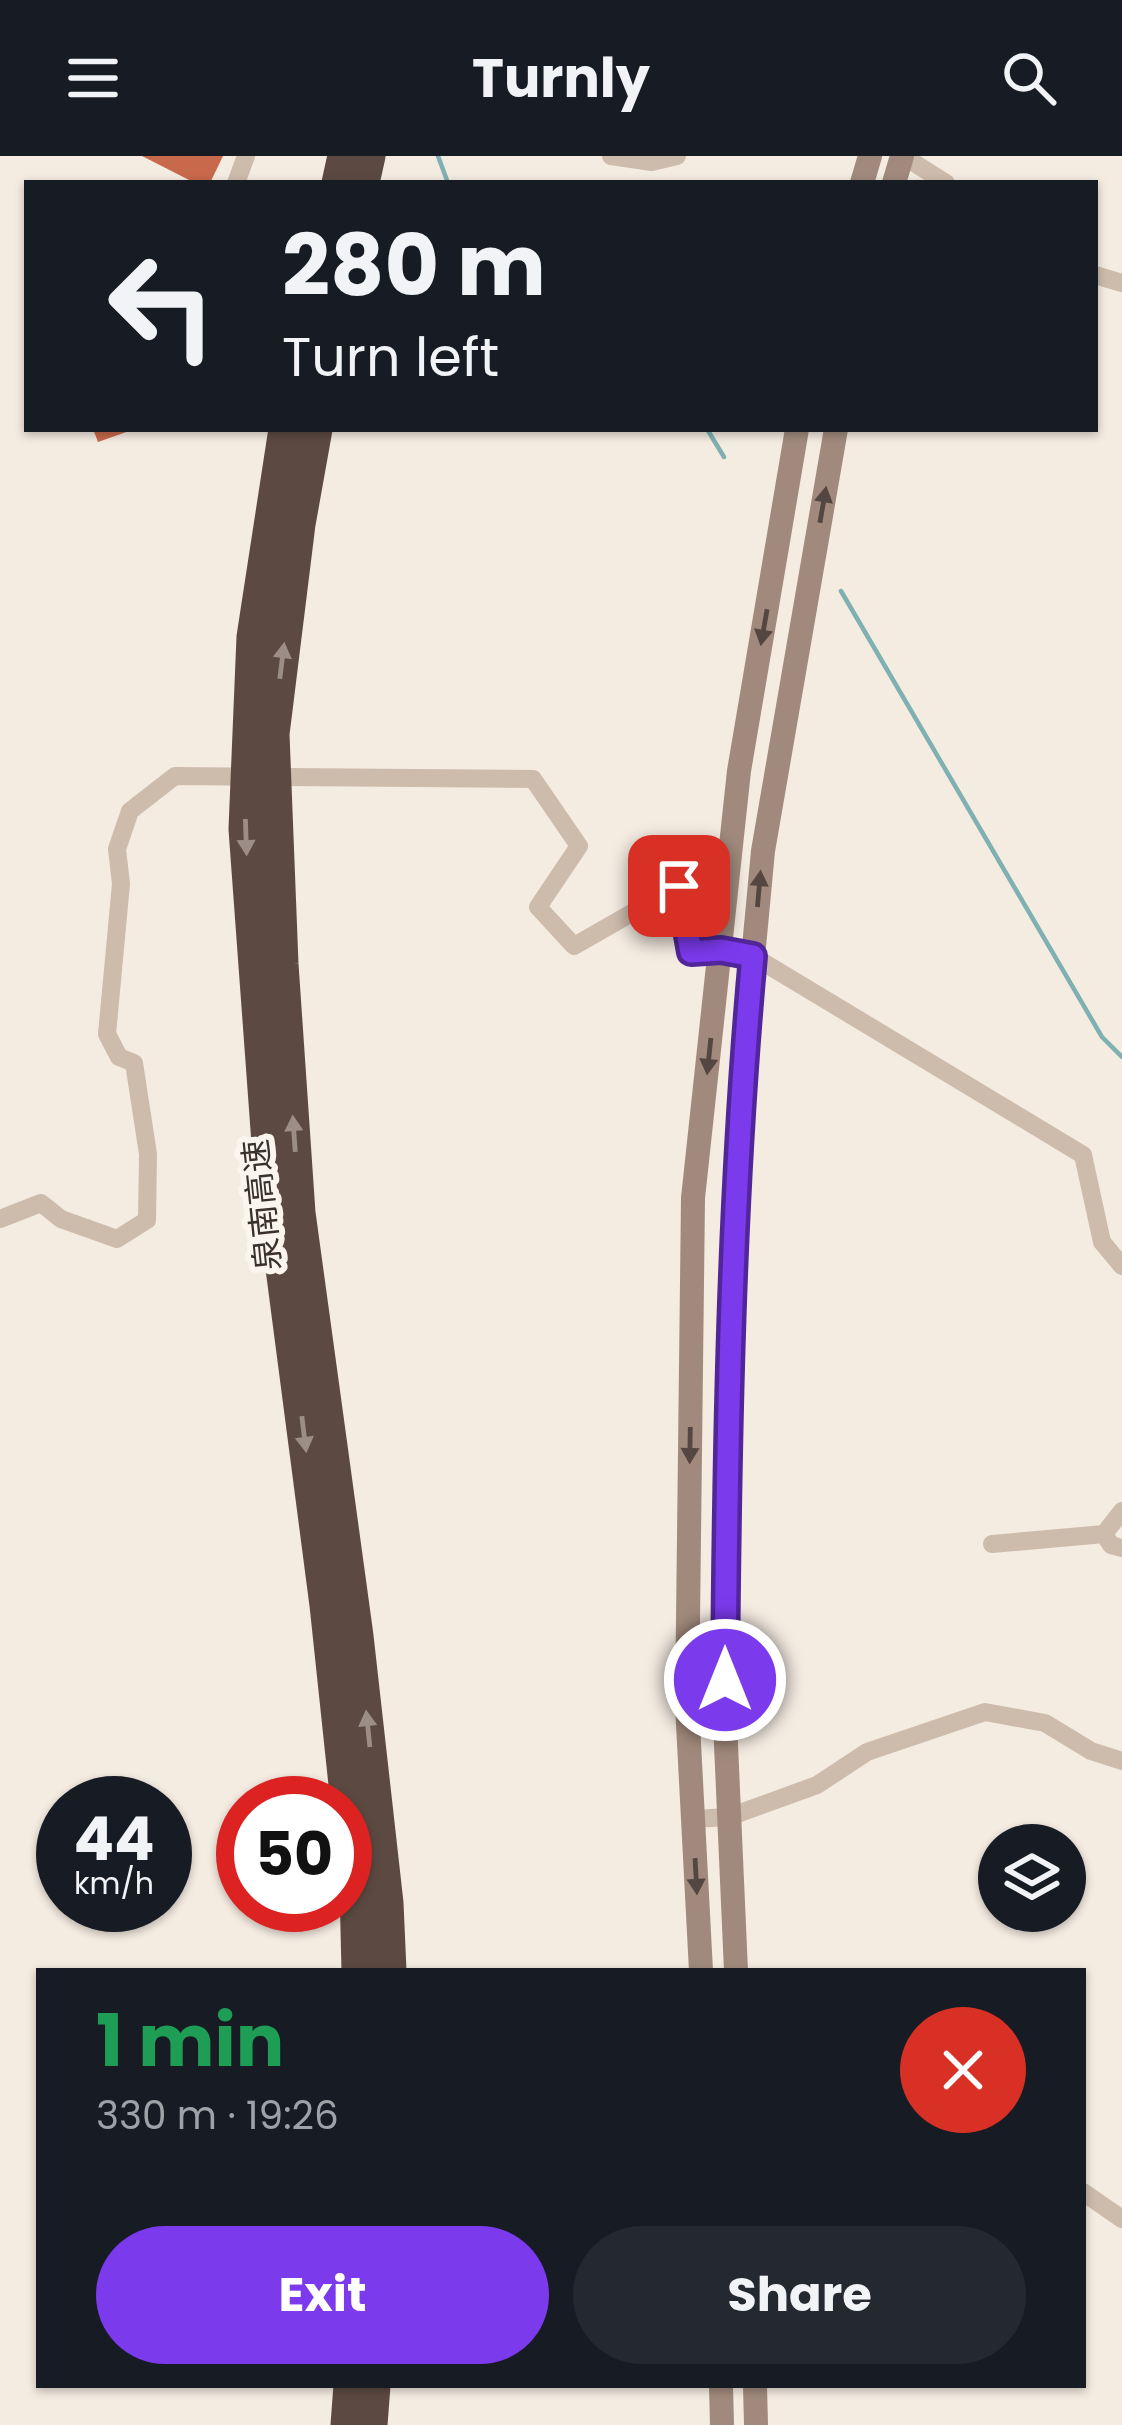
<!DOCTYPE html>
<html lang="en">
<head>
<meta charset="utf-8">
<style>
	body { margin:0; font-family:Poppins,"Noto Sans SC",sans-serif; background:#242831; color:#f1f3f6; height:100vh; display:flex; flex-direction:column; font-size:45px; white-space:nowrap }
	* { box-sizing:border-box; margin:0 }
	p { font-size:39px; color:#9ea1a6 }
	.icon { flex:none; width:66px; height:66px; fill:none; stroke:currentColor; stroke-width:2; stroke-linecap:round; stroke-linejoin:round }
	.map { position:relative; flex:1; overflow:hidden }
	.drawer { position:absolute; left:36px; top:1812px; width:1050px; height:420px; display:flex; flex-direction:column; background:#171b24; border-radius:0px; box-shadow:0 3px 9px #0004 }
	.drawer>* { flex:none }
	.hud { position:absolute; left:24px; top:24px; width:1074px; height:252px; border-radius:0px; box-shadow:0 3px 9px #0004; background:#171b24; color:#f1f3f6; overflow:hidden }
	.fabs { position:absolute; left:978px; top:1668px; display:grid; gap:24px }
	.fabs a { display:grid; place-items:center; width:108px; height:108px; border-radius:50%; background:#171b24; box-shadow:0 3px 9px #0004; font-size:60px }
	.speed { position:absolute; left:36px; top:1620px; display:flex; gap:24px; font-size:60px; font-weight:700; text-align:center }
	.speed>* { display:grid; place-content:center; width:156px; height:156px; border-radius:50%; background:#171b24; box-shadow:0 3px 9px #0004; line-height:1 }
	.speed small { font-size:30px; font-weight:400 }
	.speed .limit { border:18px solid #d22; background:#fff; color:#111 }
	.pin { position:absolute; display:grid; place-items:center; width:102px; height:102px; color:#fff; margin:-51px; border-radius:24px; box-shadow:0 6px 18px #0006 }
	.me { position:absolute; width:132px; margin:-66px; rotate:0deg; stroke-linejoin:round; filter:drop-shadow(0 0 9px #0008) }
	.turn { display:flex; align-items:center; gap:42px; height:252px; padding:0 60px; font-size:54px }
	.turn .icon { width:156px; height:156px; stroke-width:2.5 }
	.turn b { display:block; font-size:84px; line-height:102px }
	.round { display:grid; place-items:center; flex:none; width:126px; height:126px; border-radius:63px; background:#242831 }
	.head { display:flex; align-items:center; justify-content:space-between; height:204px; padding:0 60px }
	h1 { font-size:72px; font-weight:700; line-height:90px; color:#1e9e55 }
	.cta { display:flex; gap:24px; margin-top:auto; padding:24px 60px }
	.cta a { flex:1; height:138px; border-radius:72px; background:#7c3aed; color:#fff; font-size:48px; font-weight:700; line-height:138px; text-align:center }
	.cta a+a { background:#242831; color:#f1f3f6 }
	header { display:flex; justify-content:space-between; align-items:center; height:156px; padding:0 60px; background:#171b24; font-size:54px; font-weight:700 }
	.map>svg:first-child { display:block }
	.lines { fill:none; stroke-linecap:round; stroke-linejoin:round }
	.stream { stroke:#7fb0b2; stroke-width:4.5 }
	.building { fill:#c8694b }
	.minor { stroke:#cdbbac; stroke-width:18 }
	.secondary { stroke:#a18a7d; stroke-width:24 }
	.motorway { stroke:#5c4a42; stroke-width:33 }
	.oneway { fill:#544640 }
	.oneway2 { fill:#9c8e87 }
	.route-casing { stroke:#51269a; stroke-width:30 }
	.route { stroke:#7c3aed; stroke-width:21 }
	.labels { text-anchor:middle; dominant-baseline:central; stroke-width:12; stroke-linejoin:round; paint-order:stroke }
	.street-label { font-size:33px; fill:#3b302b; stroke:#fbf5ee }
</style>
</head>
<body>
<header><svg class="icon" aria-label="menu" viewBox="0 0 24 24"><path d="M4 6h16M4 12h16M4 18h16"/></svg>Turnly<svg class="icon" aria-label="search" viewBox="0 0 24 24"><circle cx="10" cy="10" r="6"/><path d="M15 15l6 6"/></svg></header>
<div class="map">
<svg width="1122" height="2269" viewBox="0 0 1122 2269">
	<rect width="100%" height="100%" fill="#f4ebe1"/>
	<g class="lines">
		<path class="stream" d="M 438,0 L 448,27
			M 707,273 L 724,301
			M 841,435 L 1102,881 L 1122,901"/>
	</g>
	<path class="building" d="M 142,0 L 223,0 L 210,27 L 195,27 Z
		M 93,273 L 132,273 L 132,274 L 98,286 Z"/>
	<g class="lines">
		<path class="minor" d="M 611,0 L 652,6 L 677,0
			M 903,0 L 946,27
			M 236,27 L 246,0
			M 1095,119 L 1122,127
			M 0,1063 L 41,1047 L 61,1063 L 117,1083 L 147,1064 L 148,998 L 134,907 L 119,901 L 107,878 L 121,728 L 117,693 L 130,655 L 175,620 L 533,623 L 579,690 L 538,751 L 574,790 L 679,730 L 691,796 L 721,794 L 753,800 L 1083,999 L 1102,1086 L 1122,1110
			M 1104,1378 L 1122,1355
			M 992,1388 L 1104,1378 L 1111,1389 L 1122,1392
			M 693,1663 L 729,1661 L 817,1629 L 867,1596 L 985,1556 L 1045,1567 L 1091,1595 L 1122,1605
			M 1083,2036 L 1122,2063"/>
		<path class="secondary" d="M 862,27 L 870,0
			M 894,27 L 902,0
			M 701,1815 L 687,1549 L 693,1042 L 739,615 L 797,273
			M 736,1815 L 725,1566 L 727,1312 L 740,940 L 763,695 L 836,273
			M 721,2229 L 722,2269
			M 755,2229 L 756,2269"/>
		<path class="motorway" d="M 338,27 L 344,0
			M 363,27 L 369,0
			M 285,273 L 253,481 L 245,673 L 271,1028 L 326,1449 L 356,1732 L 358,1815
			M 316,273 L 299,368 L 273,578 L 282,808 L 299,1057 L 357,1480 L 387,1747 L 390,1815
			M 347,2269 L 350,2229
			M 371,2269 L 374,2229"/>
	</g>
	<defs><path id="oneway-solid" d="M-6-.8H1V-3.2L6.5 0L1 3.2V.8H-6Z" transform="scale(3)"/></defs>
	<g class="oneway">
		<use href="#oneway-solid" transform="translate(823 349) rotate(-80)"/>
		<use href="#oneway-solid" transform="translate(764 471) rotate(100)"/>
		<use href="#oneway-solid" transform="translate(759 733) rotate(-85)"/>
		<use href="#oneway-solid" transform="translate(709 900) rotate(96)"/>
		<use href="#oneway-solid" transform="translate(690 1289) rotate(91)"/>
		<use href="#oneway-solid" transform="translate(696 1720) rotate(87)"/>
	</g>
	<g class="oneway2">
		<use href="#oneway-solid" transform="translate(282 505) rotate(-83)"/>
		<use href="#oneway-solid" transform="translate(246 681) rotate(88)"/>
		<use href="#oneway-solid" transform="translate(294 978) rotate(-94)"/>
		<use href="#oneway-solid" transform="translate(304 1278) rotate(83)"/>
		<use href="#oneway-solid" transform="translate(368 1573) rotate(-96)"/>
	</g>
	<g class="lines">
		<defs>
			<path id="route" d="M 679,730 L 691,796 L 721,794 L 753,800 C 731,1040 727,1282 725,1524"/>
		</defs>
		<use href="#route" class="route-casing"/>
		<use href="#route" class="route"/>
	</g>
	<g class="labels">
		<g class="street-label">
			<text transform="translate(262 1049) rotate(-96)">泉南高速</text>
		</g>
	</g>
</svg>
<div class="fabs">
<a><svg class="icon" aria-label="layers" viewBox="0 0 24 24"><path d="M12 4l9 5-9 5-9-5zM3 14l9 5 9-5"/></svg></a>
</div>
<div class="speed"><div>44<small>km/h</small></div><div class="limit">50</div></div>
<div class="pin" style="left:679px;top:730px;background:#d93025"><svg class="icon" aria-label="arrive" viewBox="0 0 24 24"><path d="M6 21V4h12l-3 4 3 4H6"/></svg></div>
<svg class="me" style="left:725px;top:1524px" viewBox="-20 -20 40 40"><circle r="17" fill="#7c3aed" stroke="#fff" stroke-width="3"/><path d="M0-11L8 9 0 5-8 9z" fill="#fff"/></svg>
<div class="hud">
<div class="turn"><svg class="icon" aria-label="left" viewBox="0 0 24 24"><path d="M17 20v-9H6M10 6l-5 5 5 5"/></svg><div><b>280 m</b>Turn left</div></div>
</div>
<section class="drawer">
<div class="head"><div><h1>1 min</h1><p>330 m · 19:26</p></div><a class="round" style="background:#d93025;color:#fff"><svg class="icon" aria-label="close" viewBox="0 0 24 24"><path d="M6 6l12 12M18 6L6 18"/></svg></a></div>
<div class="cta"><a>Exit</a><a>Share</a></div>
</section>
</div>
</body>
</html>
